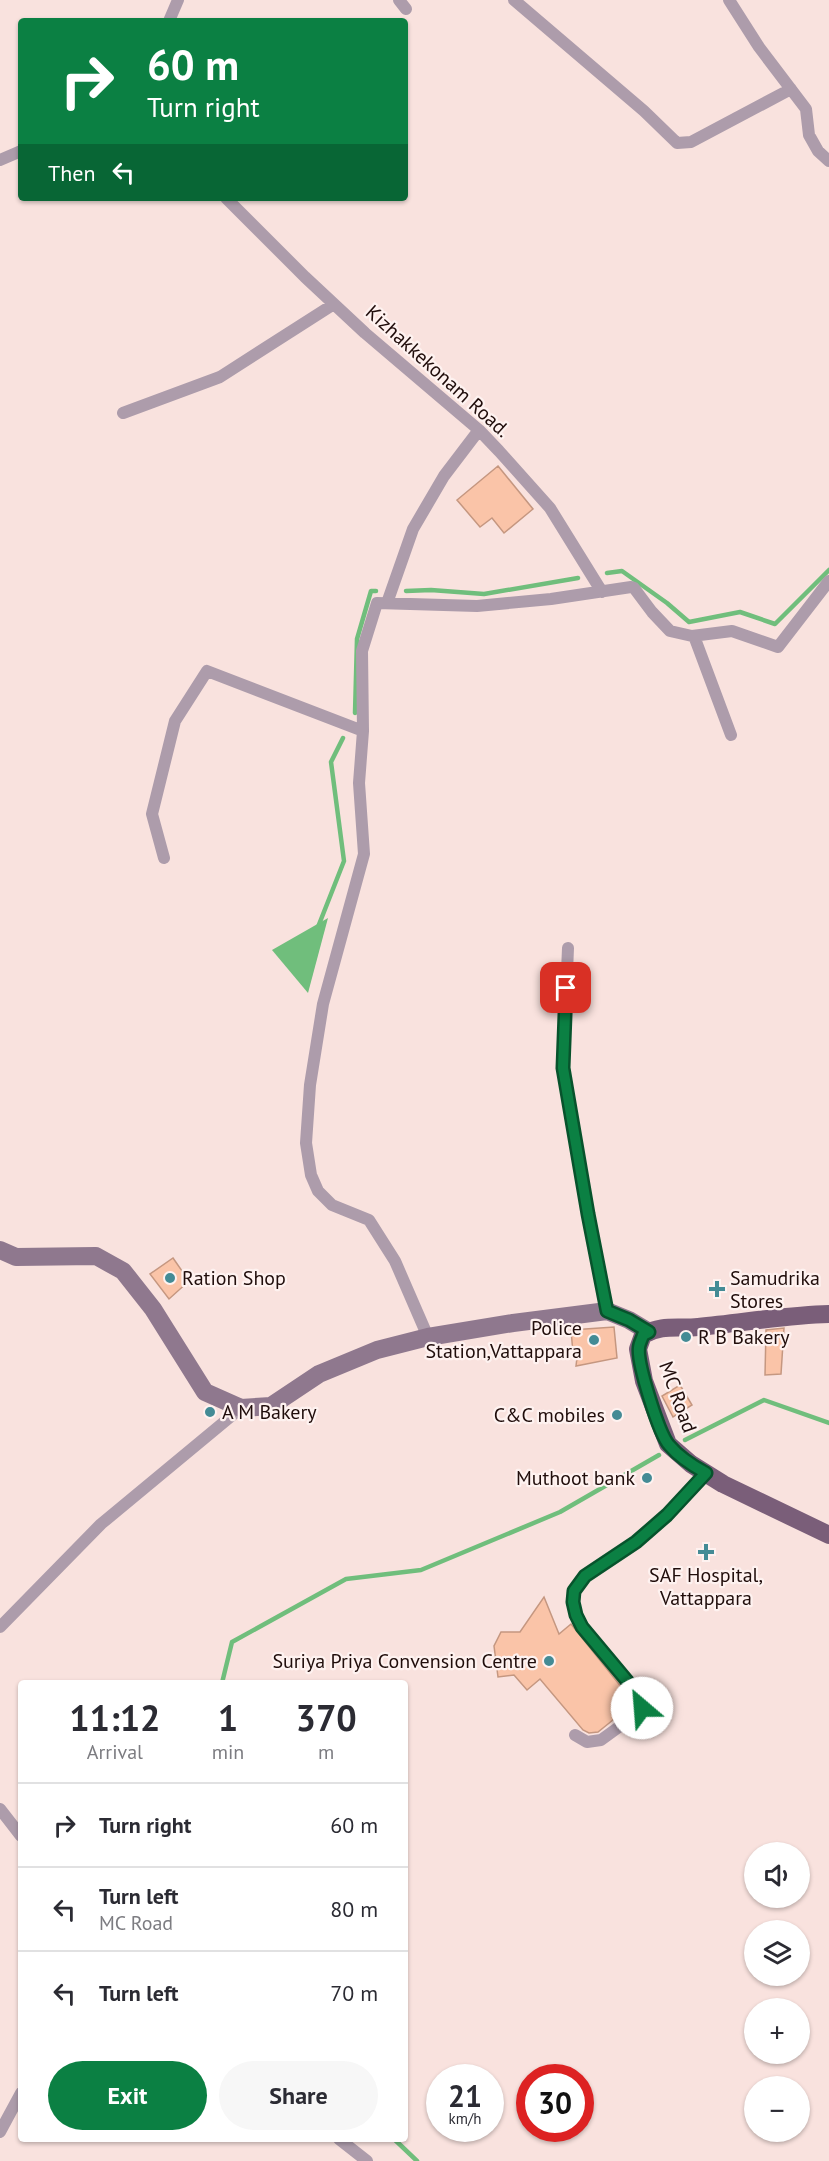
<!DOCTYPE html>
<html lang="en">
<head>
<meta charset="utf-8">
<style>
	body { margin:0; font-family:"PT Sans",sans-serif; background:#f7f7f7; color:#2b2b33; height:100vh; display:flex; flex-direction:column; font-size:22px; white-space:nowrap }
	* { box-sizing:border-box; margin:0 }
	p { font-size:20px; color:#7c7c81 }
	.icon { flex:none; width:33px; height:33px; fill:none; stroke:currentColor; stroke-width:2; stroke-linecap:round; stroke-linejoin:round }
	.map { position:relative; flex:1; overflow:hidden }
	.sheet { position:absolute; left:18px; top:1680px; width:390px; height:462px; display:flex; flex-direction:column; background:#fff; border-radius:6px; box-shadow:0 2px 4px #0004 }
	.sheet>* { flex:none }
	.top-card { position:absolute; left:18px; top:18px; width:390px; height:183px; border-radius:6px; box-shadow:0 2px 4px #0004; background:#0b8043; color:#fff; overflow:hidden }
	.fabs { position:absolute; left:744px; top:1842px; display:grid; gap:12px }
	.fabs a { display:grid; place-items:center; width:66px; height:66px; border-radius:50%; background:#fff; box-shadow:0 2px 4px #0004; font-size:30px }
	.speed { position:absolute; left:426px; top:2064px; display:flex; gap:12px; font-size:30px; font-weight:700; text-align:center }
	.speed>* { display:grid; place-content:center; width:78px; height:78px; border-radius:50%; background:#fff; box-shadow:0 2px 4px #0004; line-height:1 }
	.speed small { font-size:15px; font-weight:400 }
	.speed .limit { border:9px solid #d22; background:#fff; color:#111 }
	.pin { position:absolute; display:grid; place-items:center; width:51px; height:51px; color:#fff; margin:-26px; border-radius:12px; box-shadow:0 3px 9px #0006 }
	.me { position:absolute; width:66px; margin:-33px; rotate:333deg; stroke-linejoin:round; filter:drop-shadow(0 0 4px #0008) }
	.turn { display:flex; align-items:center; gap:21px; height:126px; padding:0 30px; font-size:27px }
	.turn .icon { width:78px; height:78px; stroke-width:2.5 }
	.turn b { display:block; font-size:42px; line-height:51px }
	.then { display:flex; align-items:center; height:57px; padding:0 30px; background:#0003; gap:12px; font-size:22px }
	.eta { display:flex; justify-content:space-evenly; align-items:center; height:102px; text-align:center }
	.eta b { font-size:36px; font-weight:700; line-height:42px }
	.cta { display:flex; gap:12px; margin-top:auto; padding:12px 30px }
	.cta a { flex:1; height:69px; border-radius:36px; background:#0b8043; color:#fff; font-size:24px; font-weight:700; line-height:69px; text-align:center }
	.cta a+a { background:#f7f7f7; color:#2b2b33 }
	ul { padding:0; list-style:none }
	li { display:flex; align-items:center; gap:18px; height:84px; padding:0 30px; border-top:2px solid #e1e1e2 }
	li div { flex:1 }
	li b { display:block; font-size:22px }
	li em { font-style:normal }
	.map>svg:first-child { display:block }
	.water { fill:#70be7c }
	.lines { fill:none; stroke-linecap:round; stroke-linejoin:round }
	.stream { stroke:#70be7c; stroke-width:4.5 }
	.building { fill:#fac4a8; stroke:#c59780; stroke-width:1.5 }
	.street { stroke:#ad9cab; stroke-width:12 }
	.secondary { stroke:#8f788e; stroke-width:18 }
	.primary { stroke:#7a5e79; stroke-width:18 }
	.route-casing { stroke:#07532c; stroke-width:15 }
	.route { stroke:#0b8043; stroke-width:10 }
	.poi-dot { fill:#448b95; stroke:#fef2f0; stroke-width:2 }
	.labels { text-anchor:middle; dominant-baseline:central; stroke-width:4.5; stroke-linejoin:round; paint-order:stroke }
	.street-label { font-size:20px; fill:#200d0b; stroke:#fef2f0 }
	.poi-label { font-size:20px; fill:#200d0b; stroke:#fef2f0; text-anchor:start }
</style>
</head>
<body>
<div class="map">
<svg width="829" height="2161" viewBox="0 0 829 2161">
	<rect width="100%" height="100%" fill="#f9e2de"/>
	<path class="water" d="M 328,918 L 308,993 L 272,950 Z"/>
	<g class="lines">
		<path class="stream" d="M 607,573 L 622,571 L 667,603 L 689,622 L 740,612 L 775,624 L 829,570
			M 406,591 L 431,590 L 484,594 L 578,578
			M 355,713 L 357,639 L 371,591 L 376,591
			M 318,927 L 344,861 L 331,762 L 343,738
			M 685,1440 L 764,1400 L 829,1423
			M 222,1683 L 232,1642 L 346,1579 L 421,1570 L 560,1512 L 659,1455
			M 394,2139 L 417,2161"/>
	</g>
	<path class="building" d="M 498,466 L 533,509 L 504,533 L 492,518 L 480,527 L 457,500 Z
		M 173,1258 L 189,1281 L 169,1299 L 150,1274 Z
		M 614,1327 L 617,1358 L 576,1366 L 578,1349 L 573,1353 L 571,1330 Z
		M 784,1328 L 781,1374 L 765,1375 L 766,1330 Z
		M 680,1385 L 692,1405 L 673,1417 L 662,1396 Z
		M 544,1597 L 559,1634 L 571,1624 L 634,1703 L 598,1732 L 589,1733 L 583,1730 L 540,1679 L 527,1690 L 514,1675 L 498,1677 L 494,1646 L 501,1632 L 520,1632 Z"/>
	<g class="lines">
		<path class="street" d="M 399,0 L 406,9
			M 514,0 L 644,111 L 677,143 L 691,142 L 791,89
			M 729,0 L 759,47 L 806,109 L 809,135 L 818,151 L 829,161
			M 169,21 L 178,0
			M 0,160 L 21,151
			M 226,198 L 305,277 L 365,333 L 479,430 L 499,451 L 550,508 L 602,592
			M 123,413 L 220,377 L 334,304
			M 387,603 L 413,529 L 444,476 L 479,430
			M 694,636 L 731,735
			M 164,858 L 152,814 L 175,721 L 207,671 L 363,731
			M 568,948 L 563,1068 L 588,1214 L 607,1311
			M 428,1337 L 395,1261 L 369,1220 L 332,1205 L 318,1191 L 311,1175 L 306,1143 L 310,1085 L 323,1004 L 364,854 L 359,783 L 363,731 L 362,651 L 377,603 L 477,606 L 551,599 L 631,587 L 634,588 L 652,612 L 670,631 L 692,636 L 732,631 L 778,647 L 829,581
			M 0,1627 L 101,1524 L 241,1408
			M 575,1735 L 587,1742 L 601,1740 L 634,1716 L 642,1708 L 643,1700 L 582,1627 L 576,1615 L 573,1602 L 574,1591 L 585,1576 L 636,1542 L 667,1515 L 706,1473
			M 0,1809 L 21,1836
			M 0,2132 L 21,2093
			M 339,2139 L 367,2161"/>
		<path class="secondary" d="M 0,1250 L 16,1257 L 96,1256 L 123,1271 L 153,1309 L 205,1392 L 241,1408 L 271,1406 L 319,1374 L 377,1350 L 428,1337 L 513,1323 L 607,1311 L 629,1320 L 649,1332"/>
		<path class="primary" d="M 829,1314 C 785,1315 742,1323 698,1327 C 677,1329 662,1324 643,1335 L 638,1349 L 644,1381 L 668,1444 L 691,1464 L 723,1484 L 829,1535"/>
	</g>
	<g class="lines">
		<defs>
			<path id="route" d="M 566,988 L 563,1068 L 588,1214 L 607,1311 L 629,1320 L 649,1332 L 643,1335 C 642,1339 639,1344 639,1348 C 637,1363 659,1434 669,1445 C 679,1457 693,1466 706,1473 L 667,1515 L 636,1542 L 585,1576 L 574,1591 L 573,1602 L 576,1615 L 582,1627 L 643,1700 L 642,1708"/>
		</defs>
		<use href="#route" class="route-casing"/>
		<use href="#route" class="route"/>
	</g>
	<g class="poi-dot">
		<circle cx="170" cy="1278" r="6"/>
		<path d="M714 1280h6v6h6v6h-6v6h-6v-6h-6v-6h6z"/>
		<circle cx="686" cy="1337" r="6"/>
		<circle cx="594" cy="1340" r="6"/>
		<circle cx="210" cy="1412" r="6"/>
		<circle cx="617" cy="1415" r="6"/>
		<circle cx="647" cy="1478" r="6"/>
		<path d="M703 1543h6v6h6v6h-6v6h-6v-6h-6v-6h6z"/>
		<circle cx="549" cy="1661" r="6"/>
	</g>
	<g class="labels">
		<g class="street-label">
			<text transform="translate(438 371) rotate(42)">Kizhakkekonam Road.</text>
			<text transform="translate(678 1397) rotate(70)">MC Road</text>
		</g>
		<g class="poi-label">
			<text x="182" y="1278">Ration Shop</text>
			<text x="730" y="1278">Samudrika<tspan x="730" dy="23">Stores</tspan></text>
			<text x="582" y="1328" text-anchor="end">Police<tspan x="582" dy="23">Station,Vattappara</tspan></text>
			<text x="698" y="1337">R B Bakery</text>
			<text x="222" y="1412">A M Bakery</text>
			<text x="605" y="1415" text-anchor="end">C&amp;C mobiles</text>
			<text x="635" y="1478" text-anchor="end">Muthoot bank</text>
			<text x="706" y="1575" text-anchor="middle">SAF Hospital,<tspan x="706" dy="23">Vattappara</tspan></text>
			<text x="537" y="1661" text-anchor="end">Suriya Priya Convension Centre</text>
		</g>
	</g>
</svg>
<div class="fabs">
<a><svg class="icon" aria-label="sound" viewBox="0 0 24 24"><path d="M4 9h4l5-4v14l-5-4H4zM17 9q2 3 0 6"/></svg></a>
<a><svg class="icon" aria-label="layers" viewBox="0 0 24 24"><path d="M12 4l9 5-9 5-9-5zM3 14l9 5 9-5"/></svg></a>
<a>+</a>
<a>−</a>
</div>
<div class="speed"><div>21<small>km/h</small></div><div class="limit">30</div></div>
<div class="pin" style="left:566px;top:988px;background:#d93025"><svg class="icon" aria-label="arrive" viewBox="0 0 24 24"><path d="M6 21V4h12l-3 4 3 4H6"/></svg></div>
<svg class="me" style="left:642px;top:1708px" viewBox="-20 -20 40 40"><circle r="19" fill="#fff"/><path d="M0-13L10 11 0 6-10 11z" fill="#0b8043"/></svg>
<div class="top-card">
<div class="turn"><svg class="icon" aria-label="right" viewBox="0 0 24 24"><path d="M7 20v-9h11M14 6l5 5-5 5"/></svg><div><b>60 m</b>Turn right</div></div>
<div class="then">Then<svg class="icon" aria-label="left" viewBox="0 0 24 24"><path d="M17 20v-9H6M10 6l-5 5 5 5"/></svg></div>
</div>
<section class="sheet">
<div class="eta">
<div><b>11:12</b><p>Arrival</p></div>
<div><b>1</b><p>min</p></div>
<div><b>370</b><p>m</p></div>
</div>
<ul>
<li><svg class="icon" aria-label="right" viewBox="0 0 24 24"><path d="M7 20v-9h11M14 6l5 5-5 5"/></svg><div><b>Turn right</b></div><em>60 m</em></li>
<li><svg class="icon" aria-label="left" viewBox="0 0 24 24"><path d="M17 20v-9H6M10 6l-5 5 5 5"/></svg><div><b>Turn left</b><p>MC Road</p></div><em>80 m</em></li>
<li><svg class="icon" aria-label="left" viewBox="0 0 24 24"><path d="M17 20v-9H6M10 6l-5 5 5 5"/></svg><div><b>Turn left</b></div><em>70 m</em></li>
</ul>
<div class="cta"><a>Exit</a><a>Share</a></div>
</section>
</div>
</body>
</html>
